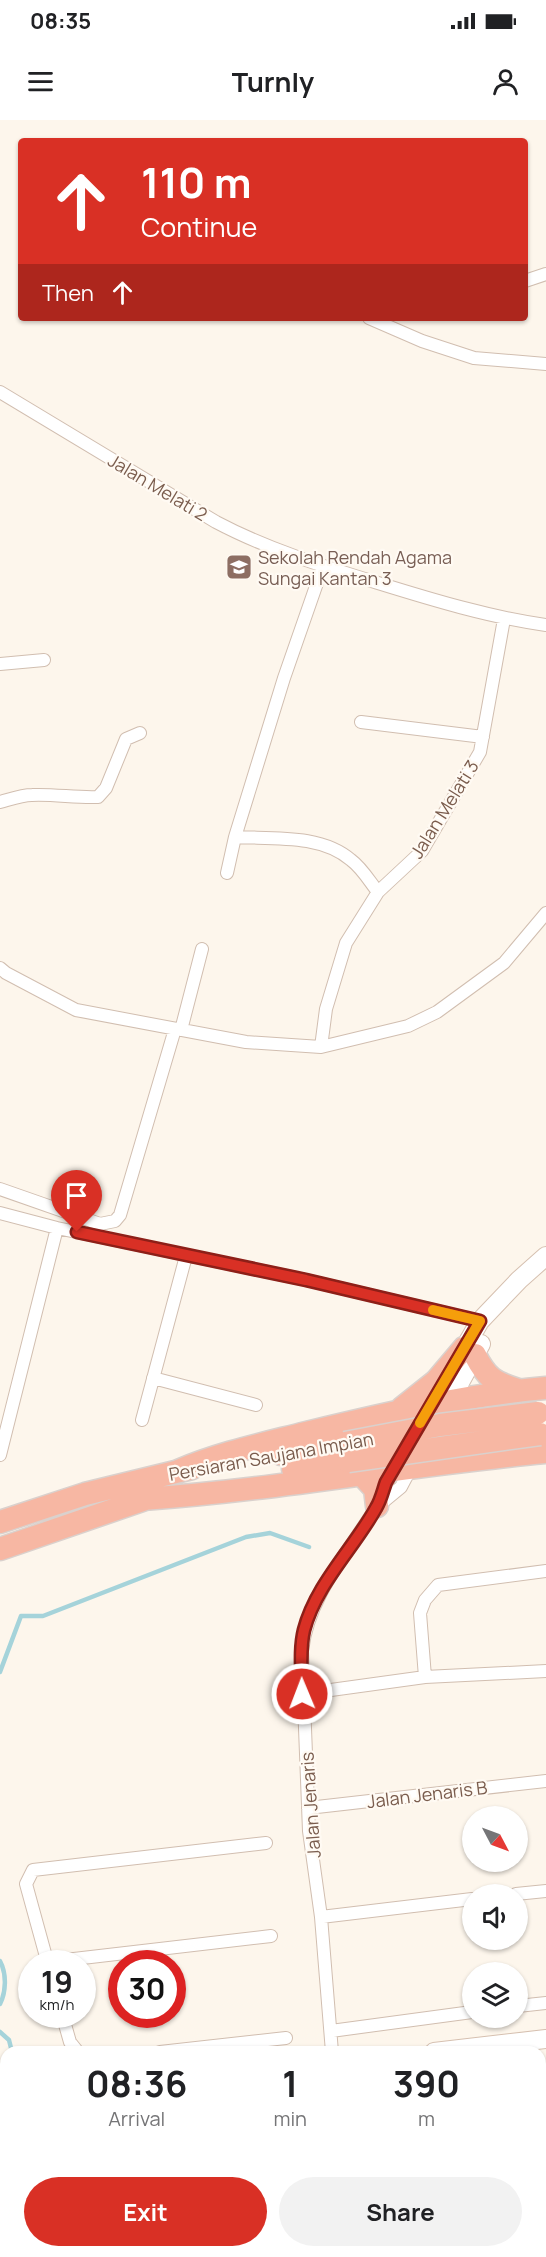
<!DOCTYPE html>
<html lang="en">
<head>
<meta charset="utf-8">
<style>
	body { margin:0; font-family:Manrope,sans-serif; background:#f2f2f2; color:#202124; height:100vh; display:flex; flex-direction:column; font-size:22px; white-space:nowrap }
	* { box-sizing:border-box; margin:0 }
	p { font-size:20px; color:#757577 }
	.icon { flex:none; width:33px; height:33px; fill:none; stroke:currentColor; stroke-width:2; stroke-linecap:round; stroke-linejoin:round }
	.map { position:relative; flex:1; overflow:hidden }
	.details { position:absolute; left:0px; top:1926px; width:546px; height:212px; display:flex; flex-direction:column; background:#fff; border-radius:18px 18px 0 0; box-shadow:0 2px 4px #0004 }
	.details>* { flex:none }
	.top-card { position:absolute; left:18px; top:18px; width:510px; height:183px; border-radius:6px; box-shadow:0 2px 4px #0004; background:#d93025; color:#fff; overflow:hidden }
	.needle { width:39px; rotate:131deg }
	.tools { position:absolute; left:462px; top:1686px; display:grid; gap:12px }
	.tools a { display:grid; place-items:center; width:66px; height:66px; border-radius:50%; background:#fff; box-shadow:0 2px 4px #0004; font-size:30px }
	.speed { position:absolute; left:18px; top:1830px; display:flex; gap:12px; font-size:30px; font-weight:700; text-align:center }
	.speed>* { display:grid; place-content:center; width:78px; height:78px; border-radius:50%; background:#fff; box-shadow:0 2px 4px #0004; line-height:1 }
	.speed small { font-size:15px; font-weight:400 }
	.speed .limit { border:9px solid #d22; background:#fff; color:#111 }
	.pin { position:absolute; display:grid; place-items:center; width:51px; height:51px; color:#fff; margin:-62px -26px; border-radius:50% 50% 50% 0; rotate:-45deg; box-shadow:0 0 6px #0007 }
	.pin .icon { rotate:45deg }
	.me { position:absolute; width:66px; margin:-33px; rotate:359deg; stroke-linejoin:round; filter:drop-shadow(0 0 4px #0008) }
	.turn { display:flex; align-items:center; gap:21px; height:126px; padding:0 24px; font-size:27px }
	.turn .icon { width:78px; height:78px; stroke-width:2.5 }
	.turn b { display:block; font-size:42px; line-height:51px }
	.then { display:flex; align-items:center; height:57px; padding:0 24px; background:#0003; gap:12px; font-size:22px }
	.eta { display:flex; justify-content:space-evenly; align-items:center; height:102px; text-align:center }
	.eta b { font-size:36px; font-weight:700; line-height:42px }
	.cta { display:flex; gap:12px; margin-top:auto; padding:12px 24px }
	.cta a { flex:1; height:69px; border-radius:36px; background:#d93025; color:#fff; font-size:24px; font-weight:700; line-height:69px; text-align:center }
	.cta a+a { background:#f2f2f2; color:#202124 }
	.status { display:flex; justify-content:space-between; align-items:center; height:42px; padding:0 30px; background:#fff; direction:ltr }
	.status svg { height:16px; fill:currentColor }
	header { display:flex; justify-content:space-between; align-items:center; height:78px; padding:0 24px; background:#fff; font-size:27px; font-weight:700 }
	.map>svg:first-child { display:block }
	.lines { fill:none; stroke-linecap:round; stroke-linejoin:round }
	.stream { stroke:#a5d3da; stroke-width:4.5 }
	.street-casing { stroke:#d1beb0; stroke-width:14 }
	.secondary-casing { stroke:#d6c0b0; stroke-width:20 }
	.highway-casing { stroke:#dad1cd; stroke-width:25 }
	.street { stroke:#fff; stroke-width:12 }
	.secondary { stroke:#fff; stroke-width:18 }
	.highway { stroke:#f7b7a3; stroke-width:22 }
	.highway-bridge-casing { stroke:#dad1cd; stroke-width:25; stroke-linecap:butt }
	.highway-bridge { stroke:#f7b7a3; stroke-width:22 }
	.route-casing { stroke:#8d1f18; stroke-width:15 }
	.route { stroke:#d93025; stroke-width:10 }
	.slow { stroke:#f59e0b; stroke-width:10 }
	.labels { text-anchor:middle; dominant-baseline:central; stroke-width:4.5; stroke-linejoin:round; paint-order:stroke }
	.street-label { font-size:18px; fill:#7a5c4d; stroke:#fffaf3 }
	.education-label { font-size:18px; fill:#785e54; stroke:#fffaf3; text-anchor:start }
</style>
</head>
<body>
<div class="status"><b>08:35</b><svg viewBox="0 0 49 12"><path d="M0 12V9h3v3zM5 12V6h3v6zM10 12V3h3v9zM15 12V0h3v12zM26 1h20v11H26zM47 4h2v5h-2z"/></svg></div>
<header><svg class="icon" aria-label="menu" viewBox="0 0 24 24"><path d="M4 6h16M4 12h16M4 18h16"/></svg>Turnly<svg class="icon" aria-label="person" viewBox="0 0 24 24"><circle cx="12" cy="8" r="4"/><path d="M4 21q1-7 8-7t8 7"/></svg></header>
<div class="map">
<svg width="546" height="2137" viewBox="0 0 546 2137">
	<rect width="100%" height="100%" fill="#fdf6ec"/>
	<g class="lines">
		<path class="stream" d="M 0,1552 L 21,1496 L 43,1496 L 246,1417 L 270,1413 L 309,1427
			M 0,1841 C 7,1854 6,1872 0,1884
			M 0,1912 L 9,1920 L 12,1932
			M 0,1949 L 6,1941"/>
		<defs>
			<path id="street" d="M 525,161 L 546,154
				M 369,198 L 422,221 L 474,238 L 546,244
				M 0,272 L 216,402 C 267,429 322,446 378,463 C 433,480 489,497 546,505
				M 0,544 L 44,540
				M 361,602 L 483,617
				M 0,682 C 11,679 22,675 32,675 C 55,674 76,678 98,677 L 106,668 L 126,619 L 140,613
				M 235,717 C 273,719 321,714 351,740 C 362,748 370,762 378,772
				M 227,753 L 235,717 L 284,558 L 323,446
				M 0,848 L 6,853 L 76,890 L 246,922 L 321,927 L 408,906 L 437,892 L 504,843 L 546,793
				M 181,910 L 202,829
				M 321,927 L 326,889 L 346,823 L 378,772 L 422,731 L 480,632 L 504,499
				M 0,1069 L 100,1104 L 115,1101 L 120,1095 L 175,909
				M 0,1093 L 57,1108 L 306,1160 L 480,1201
				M 153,1258 L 256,1285
				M 142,1300 L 186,1136
				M 0,1335 L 57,1108
				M 378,1386 L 401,1367 L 411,1348
				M 425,1557 L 420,1493 L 425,1480 L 438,1465 L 546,1451
				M 302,1574 L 425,1557 L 546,1551
				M 308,1688 L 546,1661
				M 516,1774 L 546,1771
				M 321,1797 L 472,1779
				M 48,1842 L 271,1816
				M 48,1844 L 26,1764 L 33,1750 L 266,1723
				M 518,1886 L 546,1883
				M 62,1894 L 70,1922 L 78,1932
				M 331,1911 L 472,1892
				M 160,1932 L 286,1918
				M 332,1932 L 321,1797 L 309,1711 L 302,1531 C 308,1477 347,1434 375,1389 C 383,1377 386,1363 393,1351
				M 0,2049 L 6,2048
				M 45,2132 L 46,2137
				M 88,2132 L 89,2137
				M 431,2132 L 431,2137
				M 233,2137 L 281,2132"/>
			<path id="secondary" d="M 458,1239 L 480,1201 L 519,1160 L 546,1136
				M 445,1290 L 481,1224
				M 434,1932 L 546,1919
				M 0,2003 L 6,2001"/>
			<path id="highway" d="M 475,1235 C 487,1258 493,1262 518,1270
				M 402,1288 L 436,1261 L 464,1228
				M 281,1334 L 345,1323
				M 293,1349 L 348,1341
				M 178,1351 C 220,1333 263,1324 306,1313 C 385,1294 465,1275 546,1268
				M 363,1356 L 375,1369 L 377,1386
				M 143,1379 C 278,1370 411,1344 546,1332
				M 0,1402 L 85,1374 L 192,1348
				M 0,1429 L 157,1375"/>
		</defs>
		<use href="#street" class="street-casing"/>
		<use href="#secondary" class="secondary-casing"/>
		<use href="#highway" class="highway-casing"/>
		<use href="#street" class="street"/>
		<use href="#secondary" class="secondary"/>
		<use href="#highway" class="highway"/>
		<defs>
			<path id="highway-bridge" d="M 345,1323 L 440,1305 L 538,1293
				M 348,1341 L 540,1314"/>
		</defs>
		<use href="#highway-bridge" class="highway-bridge-casing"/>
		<use href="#highway-bridge" class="highway-bridge"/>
	</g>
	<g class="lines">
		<defs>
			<path id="route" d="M 77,1112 L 306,1160 L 480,1201 L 386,1362 C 383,1370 381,1380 376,1388 C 354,1428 316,1464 304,1510 C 299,1530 302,1553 302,1574"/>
		</defs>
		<use href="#route" class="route-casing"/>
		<use href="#route" class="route"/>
		<path class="slow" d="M 420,1303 L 480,1201 L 433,1190"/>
	</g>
	<defs>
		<symbol id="school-square" viewBox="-11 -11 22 22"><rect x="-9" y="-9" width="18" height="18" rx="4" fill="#8d6e63" stroke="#fffaf3"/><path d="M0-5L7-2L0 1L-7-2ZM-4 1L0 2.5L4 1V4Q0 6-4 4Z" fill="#fff"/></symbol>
	</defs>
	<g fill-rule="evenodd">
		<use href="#school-square" x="224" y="432" width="30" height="30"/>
	</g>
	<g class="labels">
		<g class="street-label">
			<text transform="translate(158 367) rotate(31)">Jalan Melati 2</text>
			<text transform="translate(444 689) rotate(-58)">Jalan Melati 3</text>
			<text transform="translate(271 1336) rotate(-10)">Persiaran Saujana Impian</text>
			<text transform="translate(427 1674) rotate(-7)">Jalan Jenaris B</text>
			<text transform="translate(310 1685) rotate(-94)">Jalan Jenaris</text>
		</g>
		<g class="education-label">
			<text x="258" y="437">Sekolah Rendah Agama<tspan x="258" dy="21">Sungai Kantan 3</tspan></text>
		</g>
	</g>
</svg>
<div class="tools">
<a><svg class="needle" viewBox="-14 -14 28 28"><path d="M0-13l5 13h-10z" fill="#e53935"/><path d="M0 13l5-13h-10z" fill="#757577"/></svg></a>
<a><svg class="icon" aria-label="sound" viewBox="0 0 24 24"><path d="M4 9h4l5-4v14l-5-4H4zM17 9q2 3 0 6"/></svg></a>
<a><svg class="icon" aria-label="layers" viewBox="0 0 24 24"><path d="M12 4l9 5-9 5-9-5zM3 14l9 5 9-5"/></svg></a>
</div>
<div class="speed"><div>19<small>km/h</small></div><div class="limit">30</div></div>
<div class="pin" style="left:77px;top:1112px;background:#d93025"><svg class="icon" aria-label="arrive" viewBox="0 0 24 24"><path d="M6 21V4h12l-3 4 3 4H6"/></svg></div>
<svg class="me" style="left:302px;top:1574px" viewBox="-20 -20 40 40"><circle r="17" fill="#d93025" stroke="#fff" stroke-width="3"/><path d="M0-11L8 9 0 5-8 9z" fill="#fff"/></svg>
<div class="top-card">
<div class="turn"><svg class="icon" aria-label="ahead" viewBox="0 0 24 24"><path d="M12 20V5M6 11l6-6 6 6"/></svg><div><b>110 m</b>Continue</div></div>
<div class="then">Then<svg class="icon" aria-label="ahead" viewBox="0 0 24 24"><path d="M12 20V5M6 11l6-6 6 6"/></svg></div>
</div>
<section class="details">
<div class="eta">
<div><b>08:36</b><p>Arrival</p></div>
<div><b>1</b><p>min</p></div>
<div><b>390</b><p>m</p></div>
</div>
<div class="cta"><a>Exit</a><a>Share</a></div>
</section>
</div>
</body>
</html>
